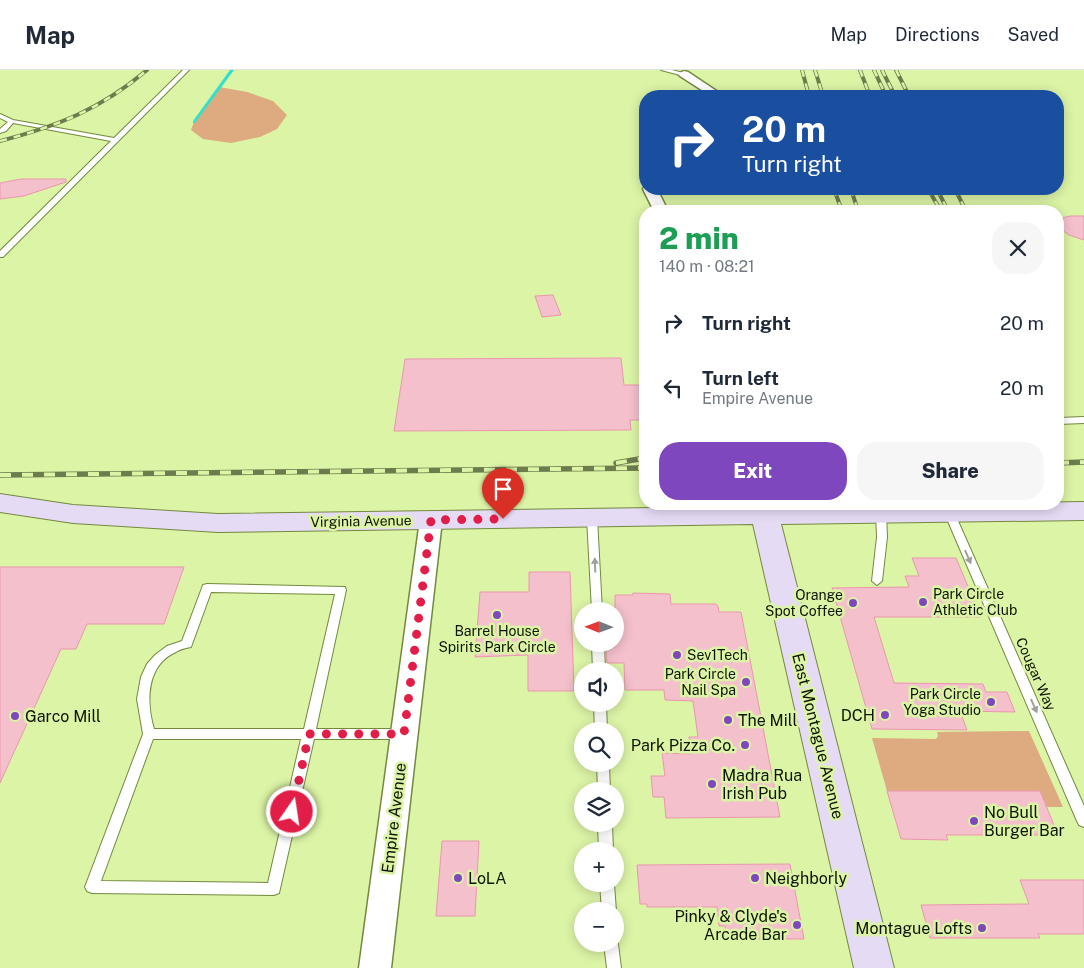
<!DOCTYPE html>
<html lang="en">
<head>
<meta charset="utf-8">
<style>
	body { margin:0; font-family:"Public Sans",sans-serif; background:#f6f6f7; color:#1f2937; height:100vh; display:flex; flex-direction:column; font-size:19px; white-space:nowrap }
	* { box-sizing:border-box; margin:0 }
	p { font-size:16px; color:#747a83 }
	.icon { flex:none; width:28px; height:28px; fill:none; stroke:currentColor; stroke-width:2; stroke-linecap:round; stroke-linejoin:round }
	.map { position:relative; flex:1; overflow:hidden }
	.details { position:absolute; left:639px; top:135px; width:425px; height:305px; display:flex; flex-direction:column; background:#fff; border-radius:20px; box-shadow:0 2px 12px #0003 }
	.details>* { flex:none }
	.hud { position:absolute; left:639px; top:20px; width:425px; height:105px; border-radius:20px; box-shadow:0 2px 12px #0003; background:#1a4fa0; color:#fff; overflow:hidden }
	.needle { width:32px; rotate:271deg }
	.buttons { position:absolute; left:574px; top:532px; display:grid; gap:10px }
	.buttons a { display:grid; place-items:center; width:50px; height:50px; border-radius:50%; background:#fff; box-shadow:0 2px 12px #0003; font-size:25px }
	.pin { position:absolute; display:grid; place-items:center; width:42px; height:42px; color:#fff; margin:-51px -21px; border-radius:50% 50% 50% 0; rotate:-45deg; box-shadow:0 0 5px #0007 }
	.pin .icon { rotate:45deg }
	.me { position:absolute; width:55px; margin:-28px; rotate:13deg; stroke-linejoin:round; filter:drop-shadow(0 0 4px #0008) }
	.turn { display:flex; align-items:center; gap:18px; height:105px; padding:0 20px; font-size:22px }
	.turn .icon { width:65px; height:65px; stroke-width:2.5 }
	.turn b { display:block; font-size:35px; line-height:42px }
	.round { display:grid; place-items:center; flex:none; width:52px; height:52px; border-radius:20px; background:#f6f6f7 }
	.overview { display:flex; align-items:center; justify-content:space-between; height:85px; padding:0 20px }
	h1 { font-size:30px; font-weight:800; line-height:38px; color:#1e9e55 }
	.primary-button { display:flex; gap:10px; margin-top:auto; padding:10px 20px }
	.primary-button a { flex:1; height:58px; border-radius:20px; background:#7f47bd; color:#fff; font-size:20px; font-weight:800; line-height:58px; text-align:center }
	.primary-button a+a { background:#f6f6f7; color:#1f2937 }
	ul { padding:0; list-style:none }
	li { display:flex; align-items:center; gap:15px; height:65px; padding:0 20px }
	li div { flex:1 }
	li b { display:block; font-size:19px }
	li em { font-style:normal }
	header { display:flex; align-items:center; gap:30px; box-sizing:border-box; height:70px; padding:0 25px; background:#fff; border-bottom:1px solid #e0e1e3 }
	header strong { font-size:24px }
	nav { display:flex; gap:28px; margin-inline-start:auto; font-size:18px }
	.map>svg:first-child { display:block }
	.green { fill:#ddab7f }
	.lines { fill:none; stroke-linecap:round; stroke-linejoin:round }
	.stream { fill:#32e1cc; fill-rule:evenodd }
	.building { fill:#f4c0cc; stroke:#ea97ad }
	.lane-casing { stroke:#74893f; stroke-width:2 }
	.street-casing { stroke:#74893f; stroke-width:3 }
	.secondary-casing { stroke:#74893f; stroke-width:2 }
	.lane { fill:#fff; fill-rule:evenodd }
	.street { fill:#fff; fill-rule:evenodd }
	.secondary { fill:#e6dbf5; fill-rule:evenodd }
	.rail-far1-casing { stroke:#6d7c4d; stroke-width:4 }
	.rail-casing { stroke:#6d7c4d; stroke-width:5.5 }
	.rail-far1 { stroke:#dcf4a6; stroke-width:2.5; stroke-dasharray:7; stroke-linecap:butt }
	.rail { stroke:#dcf4a6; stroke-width:4; stroke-dasharray:11; stroke-linecap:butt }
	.oneway { fill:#9ea199 }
	.route { stroke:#e11d48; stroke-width:9; stroke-dasharray:0 16.2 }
	.poi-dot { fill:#7f47bd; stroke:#dcf4a6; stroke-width:2 }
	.labels { text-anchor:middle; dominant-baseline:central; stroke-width:5; stroke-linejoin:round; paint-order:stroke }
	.street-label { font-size:14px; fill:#0d1400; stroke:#dcf4a6 }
	.poi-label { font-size:14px; fill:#0d1400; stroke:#dcf4a6; text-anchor:end }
	.near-poi-label { font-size:16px; fill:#0d1400; stroke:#dcf4a6; text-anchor:start }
	.near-street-label { font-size:16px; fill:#0d1400; stroke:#dcf4a6 }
</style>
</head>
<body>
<header>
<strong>Map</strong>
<nav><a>Map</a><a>Directions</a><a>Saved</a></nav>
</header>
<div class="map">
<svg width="1084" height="898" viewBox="0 0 1084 898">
	<rect width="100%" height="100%" fill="#dcf4a6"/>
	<path class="green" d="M 219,17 L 247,22 L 273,31 L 287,45 L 277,59 L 260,67 L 231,73 L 203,69 L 191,60 L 194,52 Z
		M 1029,661 L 1063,737 L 1047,737 L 1040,721 L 887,721 L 872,668 L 936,669 L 938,666 L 937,662 Z"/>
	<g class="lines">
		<path class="stream" d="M 230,0 L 234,0 L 195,53 L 193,53 L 193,51 Z"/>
	</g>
	<path class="building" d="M 21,109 L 66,109 L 66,112 L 24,126 L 0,129 L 0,113 Z
		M 1070,146 L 1084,146 L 1084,170 L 1069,165 L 1058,157 L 1058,149 Z
		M 553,225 L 561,245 L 542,247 L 535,226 Z
		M 621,288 L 624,315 L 639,315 L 644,350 L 630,350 L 631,360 L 394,361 L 405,289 Z
		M 912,488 L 956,488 L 981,547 L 874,547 L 894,613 L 983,614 L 986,622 L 1007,622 L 1015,642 L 960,641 L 967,660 L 872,659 L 832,518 L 909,517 L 905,506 L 919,506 Z
		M 0,497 L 184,497 L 164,554 L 87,554 L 76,579 L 61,579 L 0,713 Z
		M 529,502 L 570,502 L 574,621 L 528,621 L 528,585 L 475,587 L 480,522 L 529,522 Z
		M 633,523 L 670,524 L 671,534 L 716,534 L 718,536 L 719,542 L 741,542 L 780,747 L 666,748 L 664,727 L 653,727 L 651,706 L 665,706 L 662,683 L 691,684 L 689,667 L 698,667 L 693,631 L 665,630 L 664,620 L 625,620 L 624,593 L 607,593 L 606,577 L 615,577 L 615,525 L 633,525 Z
		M 887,721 L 1040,721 L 1058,765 L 946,765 L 948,770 L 901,769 Z
		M 442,771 L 479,771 L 475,846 L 436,846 Z
		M 790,794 L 804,869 L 727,869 L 725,856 L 719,856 L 717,837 L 647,837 L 647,834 L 640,834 L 637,795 Z
		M 1020,810 L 1084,810 L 1084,864 L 1038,864 L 1040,868 L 930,868 L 921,835 L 1029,834 Z"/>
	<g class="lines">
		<defs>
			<path id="lane" d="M 183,0 L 189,0 L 3,187 L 0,187 L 0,181 L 111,71 L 13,53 L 6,61 L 0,63 L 0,59 L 8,52 L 0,48 L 0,44 L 13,50 L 114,68 Z
				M 661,0 L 672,0 L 687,4 L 684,6 Z
				M 1084,347 L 1084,353 L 1058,354 L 1058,348 Z
				M 949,439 L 954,442 L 1084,736 L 1084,757 L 1079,755 L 1077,751 L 944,442 Z
				M 881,440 L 886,443 L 887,467 L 882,511 L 877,515 L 872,511 L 877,467 L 876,443 Z
				M 592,445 L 597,448 L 602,541 L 592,541 L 587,448 Z
				M 207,514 L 345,517 L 346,520 L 316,659 L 403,659 L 407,661 L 409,664 L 407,667 L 403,669 L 314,669 L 279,823 L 274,825 L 92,823 L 87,821 L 85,817 L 143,664 L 137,629 L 141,607 L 147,594 L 155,585 L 167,576 L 182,571 L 202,518 L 203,515 ZM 211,522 L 335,524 L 304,659 L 154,659 C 146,632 146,595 176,582 C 180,579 186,578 191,577 ZM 153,669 L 301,669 L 268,813 L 101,811 Z
				M 592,574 L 604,574 L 605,601 L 593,601 Z
				M 594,634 L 606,634 L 607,661 L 595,661 Z
				M 597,694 L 609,694 L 610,721 L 598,721 Z
				M 598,754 L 612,754 L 613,781 L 599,781 Z
				M 600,814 L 614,814 L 616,841 L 615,843 L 615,841 L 602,841 Z
				M 615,869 L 618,874 L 621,898 L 607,898 L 604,874 L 615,874 Z"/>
			<path id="street" d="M 684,1 L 688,2 L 724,26 L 711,26 L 680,6 L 678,4 Z
				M 645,116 L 645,119 L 657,119 L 668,141 L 654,141 L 643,119 Z
				M 431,443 L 439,445 L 442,450 L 391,898 L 359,898 L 420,450 L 423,445 Z"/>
			<path id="secondary" d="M 0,424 L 73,435 L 218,444 L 1084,432 L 1084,450 L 781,454 L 894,898 L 854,898 L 753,454 L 218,462 L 73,453 L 0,442 Z"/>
		</defs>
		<use href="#lane" class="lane-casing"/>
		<use href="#street" class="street-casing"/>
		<use href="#secondary" class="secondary-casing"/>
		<use href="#lane" class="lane"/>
		<use href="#street" class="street"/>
		<use href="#secondary" class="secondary"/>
		<defs>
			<path id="rail-far1" d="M 802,0 L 809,26
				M 815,0 L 823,26
				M 860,0 L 870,26
				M 874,0 L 886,26
				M 882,0 L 895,26
				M 896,0 L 909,26
				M 0,71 C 58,56 101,39 147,0
				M 834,119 L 842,141
				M 851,119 L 858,141
				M 928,119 L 941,141
				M 937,119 L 948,141
				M 955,119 L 966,141"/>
			<path id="rail" d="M 616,393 L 645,388
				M 1058,393 L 1084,392
				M 0,405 L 645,398"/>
		</defs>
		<use href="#rail-far1" class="rail-far1-casing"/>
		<use href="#rail" class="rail-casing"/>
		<use href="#rail-far1" class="rail-far1"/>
		<use href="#rail" class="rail"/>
	</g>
	<defs><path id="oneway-solid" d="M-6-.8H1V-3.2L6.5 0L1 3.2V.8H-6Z" transform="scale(1.25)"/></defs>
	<g class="oneway">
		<use href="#oneway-solid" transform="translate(968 487) rotate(66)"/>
		<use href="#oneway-solid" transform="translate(595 495) rotate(-92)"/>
		<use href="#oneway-solid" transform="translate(1034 636) rotate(66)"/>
	</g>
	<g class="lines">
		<path class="route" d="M 292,742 L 309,664 L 404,664 L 431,450 L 503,449"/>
	</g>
	<g class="poi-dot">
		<circle cx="923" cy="532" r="5"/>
		<circle cx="853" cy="533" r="5"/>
		<circle cx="497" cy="545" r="5"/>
		<circle cx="677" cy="585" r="5"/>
		<circle cx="746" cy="612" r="5"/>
		<circle cx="991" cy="632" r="5"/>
		<circle cx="885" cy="645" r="5"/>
		<circle cx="15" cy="646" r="5"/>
		<circle cx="728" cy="650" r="5"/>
		<circle cx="745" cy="675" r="5"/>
		<circle cx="712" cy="714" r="5"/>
		<circle cx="974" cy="751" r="5"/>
		<circle cx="458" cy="808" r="5"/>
		<circle cx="755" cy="808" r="5"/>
		<circle cx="797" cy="855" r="5"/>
		<circle cx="982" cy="858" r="5"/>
	</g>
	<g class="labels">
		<g class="street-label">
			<text transform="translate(361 451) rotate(-1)">Virginia Avenue</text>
			<text transform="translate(1036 604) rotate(66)">Cougar Way</text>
		</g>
		<g class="poi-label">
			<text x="933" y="524" text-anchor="start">Park Circle<tspan x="933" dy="16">Athletic Club</tspan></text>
			<text x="843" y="525">Orange<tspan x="843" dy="16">Spot Coffee</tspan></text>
			<text x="497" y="561" text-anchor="middle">Barrel House<tspan x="497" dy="16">Spirits Park Circle</tspan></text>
			<text x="687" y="585" text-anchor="start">Sev1Tech</text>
			<text x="736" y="604">Park Circle<tspan x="736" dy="16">Nail Spa</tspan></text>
			<text x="981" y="624">Park Circle<tspan x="981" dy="16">Yoga Studio</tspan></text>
		</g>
		<g class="near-poi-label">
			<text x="875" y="645" text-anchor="end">DCH</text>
			<text x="25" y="646">Garco Mill</text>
			<text x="738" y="650">The Mill</text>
			<text x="735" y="675" text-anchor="end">Park Pizza Co.</text>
			<text x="722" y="705">Madra Rua<tspan x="722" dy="18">Irish Pub</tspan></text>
			<text x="984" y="742">No Bull<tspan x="984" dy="18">Burger Bar</tspan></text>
			<text x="468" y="808">LoLA</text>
			<text x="765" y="808">Neighborly</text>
			<text x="787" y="846" text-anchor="end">Pinky &amp; Clyde's<tspan x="787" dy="18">Arcade Bar</tspan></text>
			<text x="972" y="858" text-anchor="end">Montague Lofts</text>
		</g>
		<g class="near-street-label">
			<text transform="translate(818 666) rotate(76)">East Montague Avenue</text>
			<text transform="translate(394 748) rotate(-83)">Empire Avenue</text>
		</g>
	</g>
</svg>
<div class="buttons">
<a><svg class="needle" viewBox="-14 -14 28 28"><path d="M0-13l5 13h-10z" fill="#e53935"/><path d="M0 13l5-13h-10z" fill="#747a83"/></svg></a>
<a><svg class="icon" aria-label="sound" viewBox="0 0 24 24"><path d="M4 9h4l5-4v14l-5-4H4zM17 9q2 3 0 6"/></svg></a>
<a><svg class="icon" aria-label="search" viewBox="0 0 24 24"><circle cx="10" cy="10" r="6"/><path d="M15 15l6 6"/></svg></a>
<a><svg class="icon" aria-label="layers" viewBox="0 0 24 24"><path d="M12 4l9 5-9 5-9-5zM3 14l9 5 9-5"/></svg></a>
<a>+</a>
<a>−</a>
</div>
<div class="pin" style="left:503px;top:449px;background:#d93025"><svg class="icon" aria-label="arrive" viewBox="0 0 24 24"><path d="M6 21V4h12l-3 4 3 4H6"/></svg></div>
<svg class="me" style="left:292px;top:742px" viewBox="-20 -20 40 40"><circle r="17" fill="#e11d48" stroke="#fff" stroke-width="3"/><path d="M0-11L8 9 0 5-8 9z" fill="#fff"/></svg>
<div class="hud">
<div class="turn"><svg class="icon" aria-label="right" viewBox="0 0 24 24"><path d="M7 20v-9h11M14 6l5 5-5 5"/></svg><div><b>20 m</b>Turn right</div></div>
</div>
<section class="details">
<div class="overview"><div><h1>2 min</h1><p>140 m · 08:21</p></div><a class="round"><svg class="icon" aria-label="close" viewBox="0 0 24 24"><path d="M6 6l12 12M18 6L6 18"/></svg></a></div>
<ul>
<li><svg class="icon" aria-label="right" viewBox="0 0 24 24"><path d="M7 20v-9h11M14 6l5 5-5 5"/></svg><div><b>Turn right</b></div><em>20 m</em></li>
<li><svg class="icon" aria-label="left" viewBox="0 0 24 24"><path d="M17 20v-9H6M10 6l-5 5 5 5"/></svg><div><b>Turn left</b><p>Empire Avenue</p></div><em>20 m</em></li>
</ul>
<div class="primary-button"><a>Exit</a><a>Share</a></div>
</section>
</div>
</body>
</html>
